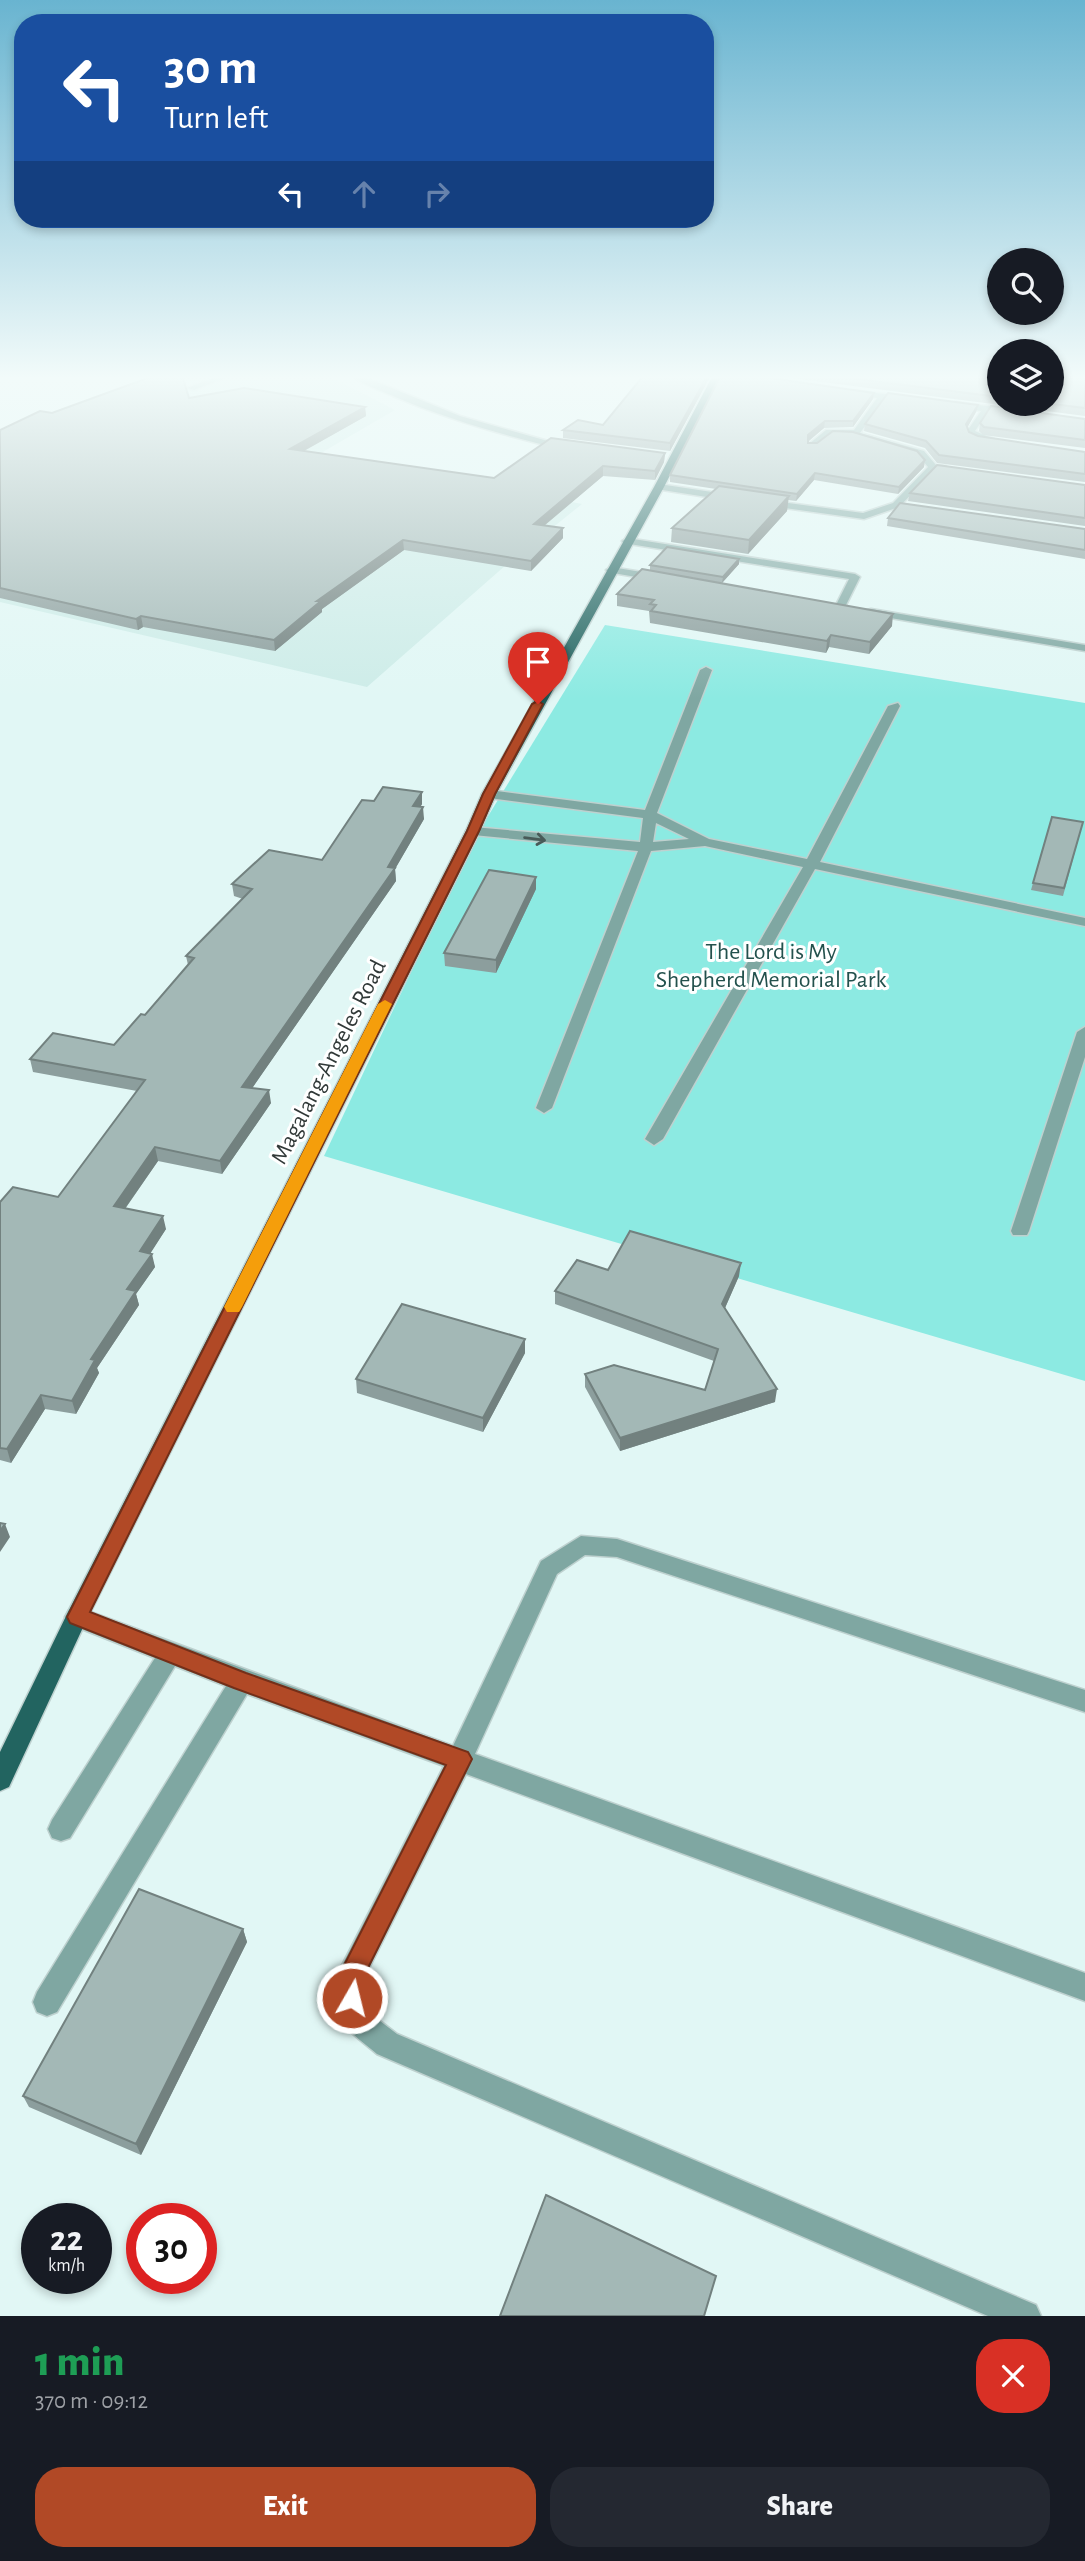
<!DOCTYPE html>
<html lang="en">
<head>
<meta charset="utf-8">
<style>
	body { margin:0; font-family:"Alegreya Sans",sans-serif; background:#242831; color:#f1f3f6; height:100vh; display:flex; flex-direction:column; font-size:26px; white-space:nowrap }
	* { box-sizing:border-box; margin:0 }
	p { font-size:23px; color:#9ea1a6 }
	.icon { flex:none; width:38px; height:38px; fill:none; stroke:currentColor; stroke-width:2; stroke-linecap:round; stroke-linejoin:round }
	.map { position:relative; height:2316px; overflow:hidden }
	.side { display:flex; flex-direction:column; background:#171b24; flex:1 }
	.side>* { flex:none }
	.top-card { position:absolute; left:14px; top:14px; width:700px; height:214px; border-radius:28px; box-shadow:0 4px 10px #0003; background:#1a4fa0; color:#fff; overflow:hidden }
	.fabs { position:absolute; left:987px; top:248px; display:grid; gap:14px }
	.fabs a { display:grid; place-items:center; width:77px; height:77px; border-radius:50%; background:#171b24; box-shadow:0 4px 10px #0003; font-size:35px }
	.speed { position:absolute; left:21px; top:2203px; display:flex; gap:14px; font-size:35px; font-weight:700; text-align:center }
	.speed>* { display:grid; place-content:center; width:91px; height:91px; border-radius:50%; background:#171b24; box-shadow:0 4px 10px #0003; line-height:1 }
	.speed small { font-size:18px; font-weight:400 }
	.speed .limit { border:10px solid #d22; background:#fff; color:#111 }
	.pin { position:absolute; display:grid; place-items:center; width:60px; height:60px; color:#fff; margin:-72px -30px; border-radius:50% 50% 50% 0; rotate:-45deg; box-shadow:0 0 7px #0007 }
	.pin .icon { rotate:45deg }
	.me { position:absolute; width:77px; margin:-38px; rotate:8deg; stroke-linejoin:round; filter:drop-shadow(0 0 5px #0008) }
	.turn { display:flex; align-items:center; gap:24px; height:147px; padding:0 35px; font-size:32px }
	.turn .icon { width:91px; height:91px; stroke-width:2.5 }
	.turn b { display:block; font-size:49px; line-height:60px }
	.lanes { display:flex; align-items:center; height:66px; padding:0 35px; background:#0003; justify-content:center; gap:35px; direction:ltr }
	.lanes .off { opacity:.35 }
	.round { display:grid; place-items:center; flex:none; width:74px; height:74px; border-radius:28px; background:#242831 }
	.overview { display:flex; align-items:center; justify-content:space-between; height:119px; padding:0 35px }
	h1 { font-size:42px; font-weight:800; line-height:52px; color:#1e9e55 }
	.action { display:flex; gap:14px; margin-top:auto; padding:14px 35px }
	.action a { flex:1; height:80px; border-radius:28px; background:#b14926; color:#fff; font-size:28px; font-weight:800; line-height:80px; text-align:center }
	.action a+a { background:#242831; color:#f1f3f6 }
	.map>svg:first-child { display:block }
	.built { fill:#cdece8 }
	.green { fill:#8ceae2 }
	.lines { fill:none; stroke-linecap:round; stroke-linejoin:round }
	.minor-casing { stroke:#bed1cf; stroke-width:3 }
	.major-casing { stroke:#bed1cf; stroke-width:3 }
	.minor { fill:#7fa7a2; fill-rule:evenodd }
	.major { fill:#226460; fill-rule:evenodd }
	.wall { fill:#8c9e9d }
	.shaded-wall { fill:#72817f }
	.building { fill:#a3b8b6; stroke:#72817f; stroke-width:2 }
	.oneway { stroke:#485a58 }
	.route { fill:#b14926; stroke:#732f19; stroke-width:2 }
	.slow { fill:#f59e0b }
	.labels { text-anchor:middle; dominant-baseline:central; stroke-width:6; stroke-linejoin:round; paint-order:stroke }
	.park-label { font-size:24px; fill:#23514d; stroke:#fff }
	.street-label { font-size:24px; fill:#313938; stroke:#fff }
</style>
</head>
<body>
<div class="map">
<svg width="1085" height="2316" viewBox="0 0 1085 2316">
	<rect width="100%" height="100%" fill="#e1f7f5"/>
	<path class="built" d="M 152,375 L 327,375 L 395,410 L 321,453 L 582,504 L 506,565 L 367,687 L 0,602 L 0,432 Z"/>
	<path class="green" d="M 605,625 L 1085,703 L 1085,1381 L 324,1156 L 474,839 Z"/>
	<g class="lines">
		<defs>
			<path id="minor" d="M 220,375 L 232,375 L 194,390 L 187,388 Z
				M 349,375 L 360,375 L 460,416 L 569,447 L 565,450 C 506,436 449,420 393,396 C 379,390 362,384 349,375 Z
				M 851,390 L 910,397 L 907,401 L 885,399 L 860,433 L 924,451 L 936,465 L 946,466 L 946,470 L 935,470 L 899,507 L 864,519 L 763,505 L 761,503 L 766,500 L 863,513 L 893,503 L 928,467 L 918,455 L 856,439 L 853,436 L 831,435 L 815,448 L 809,448 L 809,444 L 826,430 L 854,430 L 877,398 L 848,394 Z
				M 955,402 L 1011,409 L 1015,412 L 1011,415 L 988,412 L 975,431 L 994,439 L 994,443 L 991,444 L 968,435 L 967,431 L 981,411 L 952,407 Z
				M 659,484 L 732,495 L 737,498 L 732,501 L 656,489 L 656,485 Z
				M 627,538 L 855,574 L 860,577 L 845,607 L 840,610 L 835,607 L 849,579 L 623,543 L 622,541 Z
				M 611,567 L 660,575 L 665,578 L 660,581 L 607,572 L 606,570 Z
				M 871,609 L 1085,645 L 1085,651 L 867,614 L 867,610 Z
				M 706,667 L 712,670 L 657,813 L 709,839 L 807,859 L 888,706 L 898,703 L 900,706 L 820,862 L 1085,918 L 1085,926 L 815,869 L 663,1139 L 654,1145 L 645,1139 L 803,867 L 705,846 L 651,851 L 552,1108 L 544,1113 L 536,1108 L 638,851 L 473,835 L 466,831 L 473,827 L 640,842 L 643,818 L 489,798 L 482,794 L 489,790 L 645,810 L 700,670 ZM 656,823 L 689,839 L 653,842 Z
				M 1085,1027 L 1085,1057 L 1029,1231 L 1027,1235 L 1013,1235 L 1011,1231 L 1077,1032 Z
				M 581,1536 L 617,1539 L 1085,1690 L 1085,1712 L 617,1557 L 585,1555 L 557,1574 L 475,1754 L 1085,1973 L 1085,2001 L 466,1774 L 363,1980 L 367,2011 L 397,2034 L 1036,2305 L 1041,2316 L 988,2316 L 377,2054 C 339,2023 341,2028 335,1979 L 444,1766 L 247,1694 L 57,2012 L 47,2016 L 37,2012 L 33,2002 L 37,1992 L 226,1686 L 175,1666 L 70,1838 L 61,1841 L 52,1838 L 48,1829 L 52,1820 L 155,1658 L 69,1624 L 65,1617 L 69,1610 L 77,1607 L 453,1746 L 541,1561 Z"/>
			<path id="major" d="M 713,375 L 721,375 L 664,487 L 496,794 L 480,831 L 86,1621 L 9,1787 L 0,1791 L 0,1752 L 69,1610 L 466,831 L 482,794 L 654,487 Z"/>
		</defs>
		<use href="#minor" class="minor-casing"/>
		<use href="#major" class="major-casing"/>
		<use href="#minor" class="minor"/>
		<use href="#major" class="major"/>
	</g>
	<path class="wall" d="M 644,375 L 711,375 L 670,451 L 563,438 L 563,430 L 603,425 Z
		M 768,375 L 999,375 L 999,404 L 1052,404 L 1085,375 L 1085,416 Z
		M 189,398 L 365,407 L 366,416 L 304,451 L 494,478 L 665,453 L 664,462 L 655,480 L 603,476 L 544,526 L 563,528 L 563,538 L 531,571 L 404,550 L 322,609 L 322,612 L 275,651 L 143,627 L 138,630 L 0,598 L 0,430 L 52,413 Z
		M 873,399 L 853,427 L 824,428 L 808,442 L 808,443 L 924,467 L 898,494 L 814,480 L 796,501 L 788,500 L 787,511 L 748,554 L 671,542 L 672,528 L 716,489 L 670,482 L 670,475 Z
		M 978,405 L 976,412 L 967,427 L 969,432 L 978,436 L 1085,452 L 1085,482 L 937,463 L 925,448 L 864,431 L 865,424 Z
		M 1085,419 L 1085,448 L 983,435 L 979,431 L 980,423 Z
		M 1085,485 L 1085,526 L 908,501 L 910,493 Z
		M 888,518 L 1085,529 L 1085,559 L 887,526 Z
		M 739,564 L 722,583 L 689,577 L 892,626 L 869,654 L 829,647 L 826,653 L 650,623 L 649,611 L 617,606 L 617,594 L 650,570 L 650,565 Z
		M 374,801 L 422,804 L 420,807 L 424,819 L 395,869 L 396,881 L 252,1088 L 271,1103 L 222,1174 L 158,1161 L 125,1209 L 166,1229 L 150,1253 L 155,1267 L 136,1294 L 139,1305 L 97,1368 L 99,1373 L 76,1414 L 45,1409 L 11,1463 L 0,1460 L 0,1202 L 58,1197 L 137,1091 L 33,1072 L 30,1059 L 114,1045 L 145,1015 L 188,965 L 186,956 L 243,899 L 234,896 L 232,884 L 322,860 Z
		M 1083,822 L 1063,896 L 1031,890 L 1033,883 Z
		M 536,877 L 536,889 L 496,973 L 445,966 L 444,953 Z
		M 608,1270 L 739,1276 L 725,1308 L 775,1402 L 620,1451 L 585,1387 L 585,1374 L 705,1390 L 714,1361 L 555,1304 L 555,1291 Z
		M 525,1339 L 525,1353 L 483,1432 L 357,1393 L 356,1379 Z
		M 243,1929 L 247,1942 L 141,2155 L 29,2107 L 23,2096 Z"/>
	<path class="shaded-wall" d="M 708,375 L 711,375 L 670,451 L 670,443 Z
		M 874,393 L 873,399 L 853,427 L 853,421 Z
		M 978,405 L 976,412 L 965,432 L 966,424 Z
		M 365,407 L 366,416 L 291,458 L 290,449 Z
		M 825,421 L 824,428 L 807,442 L 808,435 Z
		M 665,453 L 664,462 L 655,480 L 655,471 Z
		M 925,460 L 924,467 L 898,494 L 899,487 Z
		M 603,466 L 603,476 L 534,534 L 534,524 Z
		M 815,473 L 814,480 L 796,501 L 797,494 Z
		M 789,496 L 787,511 L 748,554 L 749,540 Z
		M 563,528 L 563,538 L 531,571 L 531,561 Z
		M 403,540 L 404,550 L 322,609 L 322,612 L 275,651 L 274,640 L 317,601 Z
		M 739,559 L 739,564 L 722,583 L 723,577 Z
		M 893,614 L 892,626 L 869,654 L 870,642 Z
		M 141,616 L 143,627 L 138,630 L 136,619 Z
		M 831,635 L 829,647 L 826,653 L 827,641 Z
		M 422,792 L 422,804 L 414,818 L 413,806 Z
		M 423,807 L 424,819 L 395,869 L 396,881 L 244,1100 L 242,1087 L 388,867 Z
		M 536,877 L 536,889 L 496,973 L 496,960 Z
		M 269,1090 L 271,1103 L 222,1174 L 220,1161 Z
		M 155,1147 L 158,1161 L 117,1220 L 114,1206 Z
		M 163,1216 L 166,1229 L 143,1265 L 140,1251 Z
		M 152,1254 L 155,1267 L 136,1294 L 139,1305 L 97,1368 L 99,1373 L 76,1414 L 72,1401 L 91,1359 L 127,1289 Z
		M 741,1263 L 739,1276 L 721,1317 L 722,1304 Z
		M 525,1339 L 525,1353 L 483,1432 L 483,1418 Z
		M 777,1389 L 775,1402 L 620,1451 L 620,1438 Z
		M 41,1395 L 45,1409 L 11,1463 L 7,1449 Z
		M 5,1524 L 10,1537 L 0,1552 L 0,1531 Z
		M 243,1929 L 247,1942 L 141,2155 L 136,2144 Z"/>
	<path class="building" d="M 156,375 L 182,375 L 189,398 L 244,388 L 365,407 L 290,449 L 494,478 L 551,438 L 665,453 L 655,471 L 603,466 L 534,524 L 563,528 L 531,561 L 403,540 L 317,601 L 321,601 L 274,640 L 141,616 L 136,619 L 0,588 L 0,430 L 40,411 L 52,413 Z
		M 644,375 L 708,375 L 670,443 L 563,430 L 578,420 L 603,425 Z
		M 721,375 L 749,375 L 874,393 L 853,421 L 825,421 L 808,435 L 808,443 L 817,443 L 833,431 L 853,432 L 917,451 L 925,460 L 899,487 L 815,473 L 797,494 L 670,475 Z
		M 825,375 L 999,375 L 999,397 Z
		M 1052,375 L 1085,375 L 1085,408 L 1052,404 Z
		M 888,393 L 978,405 L 966,424 L 969,432 L 978,436 L 1085,452 L 1085,474 L 939,455 L 926,441 L 865,424 Z
		M 991,406 L 1085,419 L 1085,440 L 984,427 L 980,423 Z
		M 937,465 L 1085,485 L 1085,518 L 910,493 Z
		M 719,486 L 789,496 L 749,540 L 672,528 Z
		M 900,503 L 1085,529 L 1085,550 L 888,518 Z
		M 667,547 L 739,559 L 723,577 L 650,565 Z
		M 642,569 L 893,614 L 870,642 L 831,635 L 827,641 L 651,611 L 656,605 L 650,604 L 654,600 L 617,594 Z
		M 383,787 L 422,792 L 413,806 L 423,807 L 388,867 L 395,868 L 242,1087 L 269,1090 L 220,1161 L 155,1147 L 114,1206 L 163,1216 L 140,1251 L 152,1254 L 127,1289 L 136,1291 L 91,1359 L 95,1360 L 72,1401 L 41,1395 L 7,1449 L 0,1448 L 0,1202 L 13,1187 L 58,1197 L 145,1080 L 30,1059 L 53,1033 L 114,1045 L 141,1014 L 145,1015 L 194,958 L 186,956 L 252,889 L 232,884 L 269,850 L 322,860 L 362,800 L 374,801 Z
		M 1052,817 L 1083,822 L 1064,888 L 1033,883 Z
		M 489,870 L 536,877 L 496,960 L 444,953 Z
		M 630,1231 L 741,1263 L 722,1304 L 777,1389 L 620,1438 L 585,1374 L 614,1365 L 705,1390 L 718,1349 L 555,1291 L 577,1260 L 608,1270 Z
		M 402,1304 L 525,1339 L 483,1418 L 356,1379 Z
		M 0,1523 L 5,1524 L 0,1531 Z
		M 139,1889 L 243,1929 L 136,2144 L 23,2096 Z
		M 546,2195 L 716,2276 L 704,2316 L 500,2316 Z"/>
	<defs><path id="oneway-shaft" d="M-6 0H5M1.5-3L5.5 0L1.5 3" fill="none" stroke-width="1.6" stroke-linecap="round" stroke-linejoin="round" transform="scale(1.75)"/></defs>
	<use class="oneway" href="#oneway-shaft" transform="translate(535 839) rotate(7)"/>
	<linearGradient id="sky" x2="0" y2="1"><stop stop-color="#69b4d0"/><stop offset="0.54" stop-color="#f2fbfa"/><stop offset="1" stop-color="#f2fbfa" stop-opacity="0"/></linearGradient>
	<rect width="1085" height="699" fill="url(#sky)"/>
	<path class="route" d="M 538,701 L 543,704 L 495,794 L 479,831 L 90,1612 L 246,1673 L 468,1752 L 472,1759 L 468,1767 L 362,1980 L 364,1998 L 360,2007 L 352,2011 L 343,2007 L 337,1979 L 446,1765 L 234,1688 L 70,1623 L 67,1617 L 467,831 L 483,794 L 532,704 Z"/>
	<path class="slow" d="M 385,1000 L 392,1004 L 242,1307 L 239,1312 L 227,1312 L 224,1307 L 378,1004 Z"/>
	<g class="labels">
		<g class="park-label">
			<text x="771" y="952">The Lord is My<tspan x="771" dy="28">Shepherd Memorial Park</tspan></text>
		</g>
		<g class="street-label">
			<text transform="translate(329 1062) rotate(-63)">Magalang-Angeles Road</text>
		</g>
	</g>
</svg>
<div class="fabs">
<a><svg class="icon" aria-label="search" viewBox="0 0 24 24"><circle cx="10" cy="10" r="6"/><path d="M15 15l6 6"/></svg></a>
<a><svg class="icon" aria-label="layers" viewBox="0 0 24 24"><path d="M12 4l9 5-9 5-9-5zM3 14l9 5 9-5"/></svg></a>
</div>
<div class="speed"><div>22<small>km/h</small></div><div class="limit">30</div></div>
<div class="pin" style="left:538px;top:704px;background:#d93025"><svg class="icon" aria-label="arrive" viewBox="0 0 24 24"><path d="M6 21V4h12l-3 4 3 4H6"/></svg></div>
<svg class="me" style="left:352px;top:1998px" viewBox="-20 -20 40 40"><circle r="17" fill="#b14926" stroke="#fff" stroke-width="3"/><path d="M0-11L8 9 0 5-8 9z" fill="#fff"/></svg>
<div class="top-card">
<div class="turn"><svg class="icon" aria-label="left" viewBox="0 0 24 24"><path d="M17 20v-9H6M10 6l-5 5 5 5"/></svg><div><b>30 m</b>Turn left</div></div>
<div class="lanes"><svg class="icon" aria-label="left" viewBox="0 0 24 24"><path d="M17 20v-9H6M10 6l-5 5 5 5"/></svg><svg class="icon off" aria-label="ahead" viewBox="0 0 24 24"><path d="M12 20V5M6 11l6-6 6 6"/></svg><svg class="icon off" aria-label="right" viewBox="0 0 24 24"><path d="M7 20v-9h11M14 6l5 5-5 5"/></svg></div>
</div>
</div>
<section class="side">
<div class="overview"><div><h1>1 min</h1><p>370 m · 09:12</p></div><a class="round" style="background:#d93025;color:#fff"><svg class="icon" aria-label="close" viewBox="0 0 24 24"><path d="M6 6l12 12M18 6L6 18"/></svg></a></div>
<div class="action"><a>Exit</a><a>Share</a></div>
</section>
</body>
</html>
